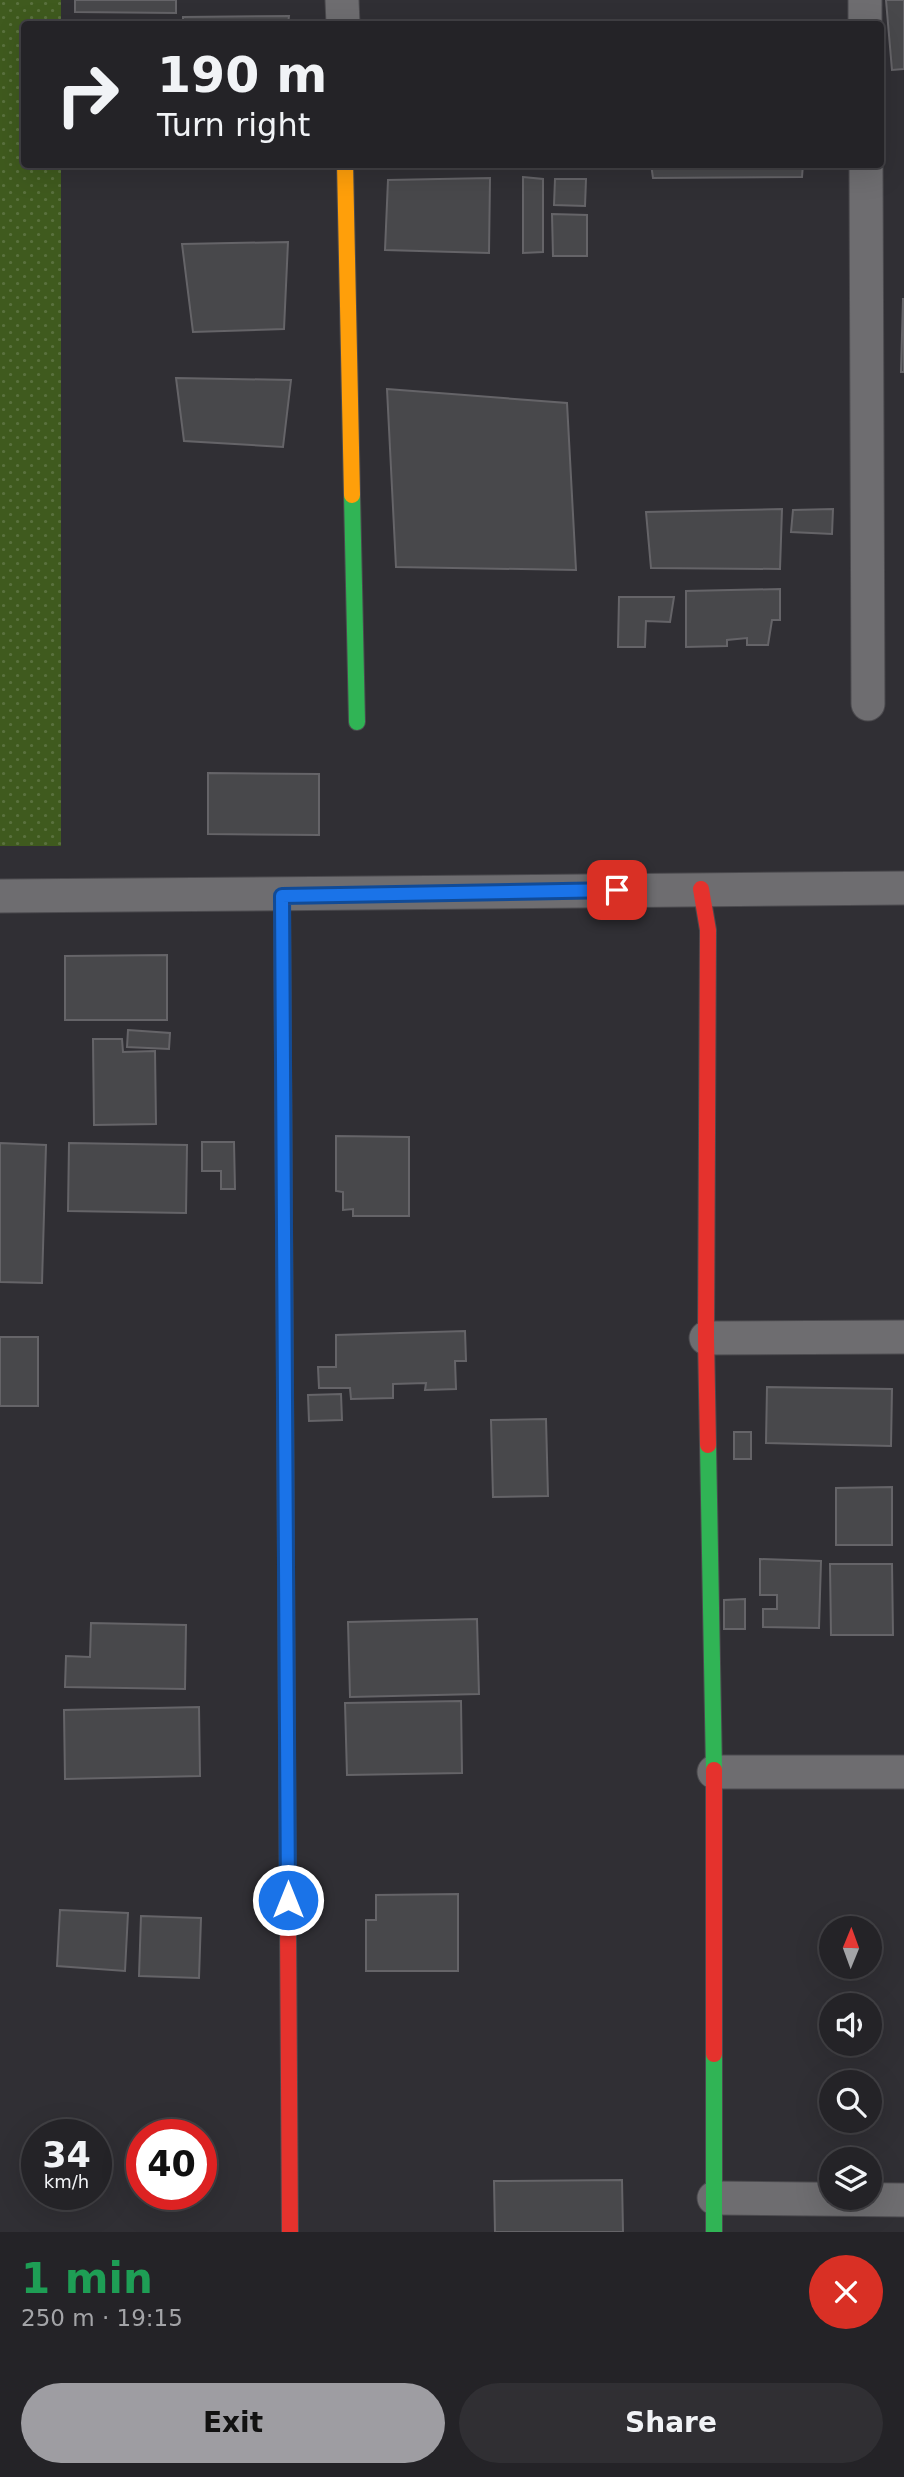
<!DOCTYPE html>
<html lang="en">
<head>
<meta charset="utf-8">
<style>
	body { margin:0; font-family:"DejaVu Sans",sans-serif; background:#302f33; color:#f1f3f6; height:100vh; display:flex; flex-direction:column; font-size:26px; white-space:nowrap }
	* { box-sizing:border-box; margin:0 }
	p { font-size:23px; color:#a3a4a7 }
	.icon { flex:none; width:38px; height:38px; fill:none; stroke:currentColor; stroke-width:2; stroke-linecap:round; stroke-linejoin:round }
	.map { position:relative; height:2232px; overflow:hidden }
	.details { display:flex; flex-direction:column; background:#242327; flex:1 }
	.details>* { flex:none }
	.hud { position:absolute; left:21px; top:21px; width:863px; height:147px; border-radius:7px; box-shadow:0 7px 28px #0002,0 0 0 2px #414044; background:#242327; color:#f1f3f6; overflow:hidden }
	.needle { width:46px; rotate:1deg }
	.fabs { position:absolute; left:819px; top:1916px; display:grid; gap:14px }
	.fabs a { display:grid; place-items:center; width:63px; height:63px; border-radius:50%; background:#242327; box-shadow:0 7px 28px #0002,0 0 0 2px #414044; font-size:35px }
	.speed { position:absolute; left:21px; top:2119px; display:flex; gap:14px; font-size:35px; font-weight:700; text-align:center }
	.speed>* { display:grid; place-content:center; width:91px; height:91px; border-radius:50%; background:#242327; box-shadow:0 7px 28px #0002,0 0 0 2px #414044; line-height:1 }
	.speed small { font-size:18px; font-weight:400 }
	.speed .limit { border:10px solid #d22; background:#fff; color:#111 }
	.pin { position:absolute; display:grid; place-items:center; width:60px; height:60px; color:#fff; margin:-30px; border-radius:14px; box-shadow:0 4px 10px #0006 }
	.me { position:absolute; width:77px; margin:-38px; rotate:0deg; stroke-linejoin:round; filter:drop-shadow(0 0 5px #0008) }
	.turn { display:flex; align-items:center; gap:24px; height:147px; padding:0 21px; font-size:32px }
	.turn .icon { width:91px; height:91px; stroke-width:2.5 }
	.turn b { display:block; font-size:49px; line-height:60px }
	.round { display:grid; place-items:center; flex:none; width:74px; height:74px; border-radius:37px; background:#302f33 }
	.head { display:flex; align-items:center; justify-content:space-between; height:119px; padding:0 21px }
	h1 { font-size:42px; font-weight:800; line-height:52px; color:#1e9e55 }
	.cta { display:flex; gap:14px; margin-top:auto; padding:14px 21px }
	.cta a { flex:1; height:80px; border-radius:42px; background:#9e9da2; color:#111; font-size:28px; font-weight:800; line-height:80px; text-align:center }
	.cta a+a { background:#302f33; color:#f1f3f6 }
	.map>svg:first-child { display:block }
	.grass { fill:url(#grass-dots) }
	.building { fill:#48484b; stroke:#656468; stroke-width:2 }
	.lines { fill:none; stroke-linecap:round; stroke-linejoin:round }
	.street-casing { stroke:#4b4a4e; stroke-width:35 }
	.fast-casing { stroke:#4b4a4e; stroke-width:18 }
	.slow-casing { stroke:#4b4a4e; stroke-width:18 }
	.jam-casing { stroke:#4b4a4e; stroke-width:18 }
	.street { stroke:#6e6d70; stroke-width:33 }
	.fast { stroke:#30b455; stroke-width:16 }
	.slow { stroke:#ff9f0a; stroke-width:16 }
	.jam { stroke:#e5322d; stroke-width:16 }
	.route-casing { stroke:#114b97; stroke-width:18 }
	.route { stroke:#1a73e8; stroke-width:12 }
</style>
</head>
<body>
<div class="map">
<svg width="904" height="2232" viewBox="0 0 904 2232">
	<defs>
		<pattern id="grass-dots" width="8" height="8" patternUnits="userSpaceOnUse" patternTransform="scale(1.75)"><rect width="8" height="8" fill="#3f5a1e"/><path d="M2 2h.1M6 6h.1" fill="none" stroke="#5a713e" stroke-width="1.8" stroke-linecap="round"/></pattern>
	</defs>
	<rect width="100%" height="100%" fill="#302f34"/>
	<path class="grass" d="M 0,0 L 61,0 L 61,24 L 24,24 L 24,164 L 61,165 L 61,846 L 0,846 Z"/>
	<path class="building" d="M 75,0 L 176,0 L 176,13 L 75,12 Z
		M 886,0 L 904,0 L 904,69 L 892,70 Z
		M 289,16 L 288,24 L 183,24 L 183,17 Z
		M 651,164 L 803,164 L 802,177 L 653,178 Z
		M 523,177 L 543,179 L 543,252 L 523,253 Z
		M 490,178 L 489,253 L 385,250 L 388,180 Z
		M 555,179 L 586,179 L 585,206 L 554,205 Z
		M 552,214 L 587,215 L 587,256 L 553,256 Z
		M 288,242 L 284,329 L 193,332 L 182,244 Z
		M 903,299 L 904,299 L 904,372 L 901,372 Z
		M 176,378 L 291,380 L 283,447 L 184,441 Z
		M 387,389 L 567,403 L 576,570 L 396,567 Z
		M 782,509 L 780,569 L 651,568 L 646,512 Z
		M 833,509 L 832,534 L 791,532 L 793,510 Z
		M 780,589 L 780,620 L 772,620 L 768,645 L 747,645 L 747,638 L 727,640 L 727,646 L 686,647 L 686,591 Z
		M 619,597 L 674,597 L 670,622 L 646,621 L 645,647 L 618,647 Z
		M 208,773 L 319,774 L 319,835 L 208,834 Z
		M 167,955 L 167,1020 L 65,1020 L 65,956 Z
		M 128,1030 L 170,1033 L 169,1049 L 127,1047 Z
		M 93,1039 L 122,1039 L 123,1052 L 155,1051 L 156,1124 L 94,1125 Z
		M 336,1136 L 409,1137 L 409,1216 L 353,1216 L 353,1209 L 343,1210 L 343,1192 L 336,1191 Z
		M 202,1142 L 234,1142 L 235,1189 L 221,1189 L 221,1171 L 202,1171 Z
		M 0,1143 L 46,1145 L 42,1283 L 0,1282 Z
		M 69,1143 L 187,1145 L 186,1213 L 68,1211 Z
		M 465,1331 L 466,1361 L 455,1361 L 456,1389 L 425,1390 L 426,1383 L 393,1384 L 393,1398 L 351,1399 L 350,1388 L 319,1388 L 318,1367 L 336,1367 L 336,1335 Z
		M 0,1337 L 38,1337 L 38,1406 L 0,1406 Z
		M 767,1387 L 892,1389 L 891,1446 L 766,1443 Z
		M 341,1394 L 342,1420 L 309,1421 L 308,1395 Z
		M 546,1419 L 548,1496 L 493,1497 L 491,1420 Z
		M 734,1432 L 751,1432 L 751,1459 L 734,1459 Z
		M 892,1487 L 892,1545 L 836,1545 L 836,1488 Z
		M 760,1559 L 821,1561 L 819,1628 L 763,1627 L 763,1609 L 777,1609 L 777,1595 L 760,1595 Z
		M 830,1564 L 892,1564 L 893,1635 L 831,1635 Z
		M 745,1599 L 745,1629 L 724,1629 L 724,1600 Z
		M 477,1619 L 479,1694 L 350,1697 L 348,1622 Z
		M 91,1623 L 186,1625 L 185,1689 L 65,1687 L 66,1656 L 90,1657 Z
		M 461,1701 L 462,1773 L 347,1775 L 345,1703 Z
		M 199,1707 L 200,1776 L 65,1779 L 64,1710 Z
		M 458,1894 L 458,1971 L 366,1971 L 366,1920 L 376,1920 L 376,1895 Z
		M 60,1910 L 128,1913 L 125,1971 L 57,1966 Z
		M 141,1916 L 201,1918 L 199,1978 L 139,1976 Z
		M 622,2180 L 623,2232 L 495,2232 L 494,2181 Z"/>
	<g class="lines">
		<defs>
			<path id="street" d="M 342,0 L 343,24
				M 865,0 L 865,24
				M 866,164 L 868,704
				M 0,896 C 301,896 603,889 904,888
				M 706,1338 L 904,1337
				M 714,1772 L 904,1772
				M 714,2198 L 904,2200"/>
			<path id="fast" d="M 352,495 L 357,722
				M 285,1383 L 288,1930
				M 708,1445 L 714,1770
				M 714,2054 L 714,2232"/>
			<path id="slow" d="M 345,164 L 352,495"/>
			<path id="jam" d="M 701,889 L 708,930 L 706,1338 L 708,1445
				M 282,896 L 285,1383
				M 714,1770 L 714,2054
				M 288,1930 L 290,2232"/>
		</defs>
		<use href="#street" class="street-casing"/>
		<use href="#fast" class="fast-casing"/>
		<use href="#slow" class="slow-casing"/>
		<use href="#jam" class="jam-casing"/>
		<use href="#street" class="street"/>
		<use href="#fast" class="fast"/>
		<use href="#slow" class="slow"/>
		<use href="#jam" class="jam"/>
	</g>
	<g class="lines">
		<defs>
			<path id="route" d="M 288,1900 L 282,896 L 617,890"/>
		</defs>
		<use href="#route" class="route-casing"/>
		<use href="#route" class="route"/>
	</g>
</svg>
<div class="fabs">
<a><svg class="needle" viewBox="-14 -14 28 28"><path d="M0-13l5 13h-10z" fill="#e53935"/><path d="M0 13l5-13h-10z" fill="#a3a4a7"/></svg></a>
<a><svg class="icon" aria-label="sound" viewBox="0 0 24 24"><path d="M4 9h4l5-4v14l-5-4H4zM17 9q2 3 0 6"/></svg></a>
<a><svg class="icon" aria-label="search" viewBox="0 0 24 24"><circle cx="10" cy="10" r="6"/><path d="M15 15l6 6"/></svg></a>
<a><svg class="icon" aria-label="layers" viewBox="0 0 24 24"><path d="M12 4l9 5-9 5-9-5zM3 14l9 5 9-5"/></svg></a>
</div>
<div class="speed"><div>34<small>km/h</small></div><div class="limit">40</div></div>
<div class="pin" style="left:617px;top:890px;background:#d93025"><svg class="icon" aria-label="arrive" viewBox="0 0 24 24"><path d="M6 21V4h12l-3 4 3 4H6"/></svg></div>
<svg class="me" style="left:288px;top:1900px" viewBox="-20 -20 40 40"><circle r="17" fill="#1a73e8" stroke="#fff" stroke-width="3"/><path d="M0-11L8 9 0 5-8 9z" fill="#fff"/></svg>
<div class="hud">
<div class="turn"><svg class="icon" aria-label="right" viewBox="0 0 24 24"><path d="M7 20v-9h11M14 6l5 5-5 5"/></svg><div><b>190 m</b>Turn right</div></div>
</div>
</div>
<section class="details">
<div class="head"><div><h1>1 min</h1><p>250 m · 19:15</p></div><a class="round" style="background:#d93025;color:#fff"><svg class="icon" aria-label="close" viewBox="0 0 24 24"><path d="M6 6l12 12M18 6L6 18"/></svg></a></div>
<div class="cta"><a>Exit</a><a>Share</a></div>
</section>
</body>
</html>
